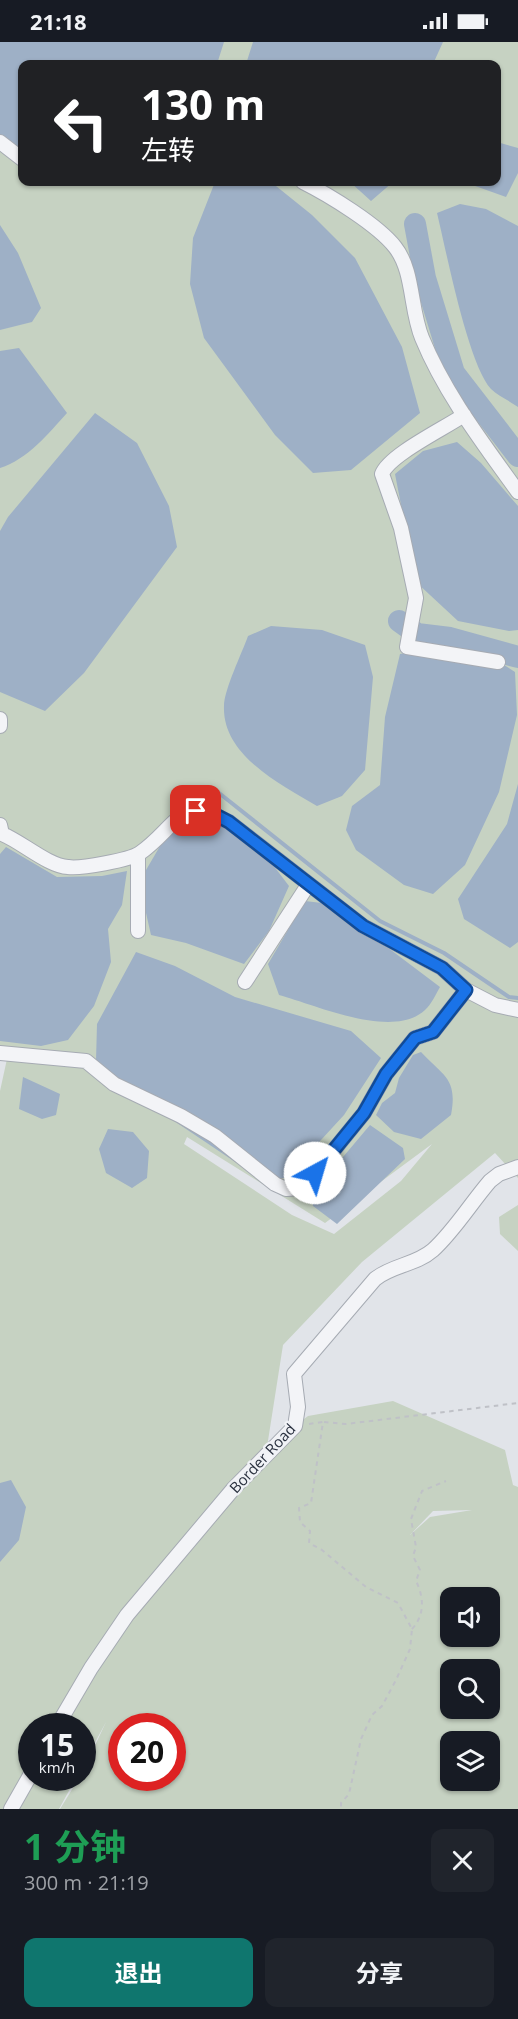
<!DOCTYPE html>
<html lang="zh">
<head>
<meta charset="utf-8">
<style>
	body { margin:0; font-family:"Open Sans","Noto Sans SC",sans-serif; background:#20242c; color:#f1f3f6; height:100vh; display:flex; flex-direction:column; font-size:22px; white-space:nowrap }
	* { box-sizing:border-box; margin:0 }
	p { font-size:20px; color:#9ea1a6 }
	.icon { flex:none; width:33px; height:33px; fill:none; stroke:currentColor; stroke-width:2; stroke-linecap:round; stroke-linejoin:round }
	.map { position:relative; height:1767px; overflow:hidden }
	.details { display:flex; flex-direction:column; background:#171b24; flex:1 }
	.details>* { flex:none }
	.banner { position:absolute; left:18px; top:18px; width:483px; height:126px; border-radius:12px; box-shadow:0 2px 4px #0004; background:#202124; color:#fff; overflow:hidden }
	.fabs { position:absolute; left:440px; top:1545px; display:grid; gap:12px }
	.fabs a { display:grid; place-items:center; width:60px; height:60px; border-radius:12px; background:#171b24; box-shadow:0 2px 4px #0004; font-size:30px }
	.speed { position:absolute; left:18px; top:1671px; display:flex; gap:12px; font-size:30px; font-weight:700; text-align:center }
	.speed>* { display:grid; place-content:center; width:78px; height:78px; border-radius:50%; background:#171b24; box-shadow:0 2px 4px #0004; line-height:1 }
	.speed small { font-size:15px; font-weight:400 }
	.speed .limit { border:9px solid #d22; background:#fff; color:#111 }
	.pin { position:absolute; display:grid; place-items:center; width:51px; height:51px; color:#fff; margin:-26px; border-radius:12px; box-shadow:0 3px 9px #0006 }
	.me { position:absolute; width:66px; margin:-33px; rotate:39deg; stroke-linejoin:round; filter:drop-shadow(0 0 4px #0008) }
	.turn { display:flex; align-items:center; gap:21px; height:126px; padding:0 24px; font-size:27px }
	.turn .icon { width:78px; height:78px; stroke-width:2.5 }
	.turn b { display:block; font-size:42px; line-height:51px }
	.round { display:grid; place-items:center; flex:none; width:63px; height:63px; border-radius:12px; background:#20242c }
	.overview { display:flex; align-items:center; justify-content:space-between; height:102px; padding:0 24px }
	h1 { font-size:36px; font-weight:700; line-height:45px; color:#1e9e55 }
	.button { display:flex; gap:12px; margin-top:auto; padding:12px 24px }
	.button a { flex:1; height:69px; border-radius:12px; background:#0f766e; color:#fff; font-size:24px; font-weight:700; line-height:69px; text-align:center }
	.button a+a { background:#20242c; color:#f1f3f6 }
	.status { display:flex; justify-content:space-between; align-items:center; height:42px; padding:0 30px; background:#171b24; direction:ltr }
	.status svg { height:16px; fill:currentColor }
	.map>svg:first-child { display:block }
	.green { fill:#c6d2c2; fill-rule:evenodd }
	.water { fill:#9eb0c6 }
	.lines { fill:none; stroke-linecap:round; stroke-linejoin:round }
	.stream { stroke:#9eb0c6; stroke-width:4 }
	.river { stroke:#9eb0c6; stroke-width:22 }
	.minor-casing { stroke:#a6abb3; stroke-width:16 }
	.path { stroke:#bfc1c7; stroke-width:2; stroke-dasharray:4.5 4.5; stroke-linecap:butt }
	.minor { stroke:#f3f4f7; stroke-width:14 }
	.route-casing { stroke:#114b97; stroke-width:15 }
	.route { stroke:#1a73e8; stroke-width:10 }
	.labels { text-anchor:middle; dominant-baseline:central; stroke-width:4.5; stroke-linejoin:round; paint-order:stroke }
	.street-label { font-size:15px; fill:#2a313f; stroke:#f0f2f6 }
</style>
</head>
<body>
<div class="status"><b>21:18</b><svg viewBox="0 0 49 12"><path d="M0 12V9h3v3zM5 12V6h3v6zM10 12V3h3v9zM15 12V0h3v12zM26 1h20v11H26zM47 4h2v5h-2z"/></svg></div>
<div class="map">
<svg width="518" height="1767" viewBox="0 0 518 1767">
	<rect width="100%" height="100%" fill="#e1e4e9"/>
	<path class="green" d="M 0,0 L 518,0 L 518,1136 L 495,1111 L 362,1220 L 283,1303 L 267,1405 L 308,1374 L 393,1359 L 505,1408 L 513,1443 L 518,1445 L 518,1767 L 60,1767 L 79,1736 L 82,1736 L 83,1729 L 106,1680 L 83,1723 L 82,1684 L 32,1684 L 32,1736 L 76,1736 L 59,1767 L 0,1767 L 0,1049 L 7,1017 L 0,1018 ZM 22,22 L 496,22 L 496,140 L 22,140 ZM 187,1095 L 325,1181 L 432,1102 L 401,1139 L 334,1192 L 292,1173 L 184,1102 ZM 472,1468 L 430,1475 L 410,1493 L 433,1469 ZM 450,1556 L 489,1556 L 489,1594 L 450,1594 ZM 450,1628 L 489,1628 L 489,1666 L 450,1666 ZM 122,1684 L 172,1684 L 172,1736 L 122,1736 ZM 450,1700 L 489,1700 L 489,1738 L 450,1738 Z
		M 518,1163 L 518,1209 L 500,1192 L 499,1175 Z"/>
	<path class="water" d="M 0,0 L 224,0 L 217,22 L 22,22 L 22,105 L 7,104 L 0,92 Z
		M 253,0 L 443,0 L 433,22 L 246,22 Z
		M 497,100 L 518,106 L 518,131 L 506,155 L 464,140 L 496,140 Z
		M 215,140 L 271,140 L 312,173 L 355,216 L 402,305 L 420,371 L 351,428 L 313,431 L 275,393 L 204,296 L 190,242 L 193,196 Z
		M 350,140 L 393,140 L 371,159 Z
		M 460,162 L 486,167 L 518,184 L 518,365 C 510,359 498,354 491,347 C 468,322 446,208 437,171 Z
		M 0,183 L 18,211 L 41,266 L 32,280 L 0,288 Z
		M 19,306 L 67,371 C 48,392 28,417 0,426 L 0,309 Z
		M 95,371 L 137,401 L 169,464 L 177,505 L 84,631 L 45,669 L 0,650 L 0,489 L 8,475 Z
		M 457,400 L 481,421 L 518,464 L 518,588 L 509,589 L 458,579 L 416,540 L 395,432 L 423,409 Z
		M 271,584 L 322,588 L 365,603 L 373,635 L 365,728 L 342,754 L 317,764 C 281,743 222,713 224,664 C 224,648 242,611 248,594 Z
		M 438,606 L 490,614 L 515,630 L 517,673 L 499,750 L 465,823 L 433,852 L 404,843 L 356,808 L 346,788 L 352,764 L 380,743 L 385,675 L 400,612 Z
		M 518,742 L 518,900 L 510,906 L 464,877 L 458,857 L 507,782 Z
		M 192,768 L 257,802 L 289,844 L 269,889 L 244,922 L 186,901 L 151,893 L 139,840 L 163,799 Z
		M 6,805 L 57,835 L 102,834 L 127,829 L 122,863 L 108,887 L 111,920 L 94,964 L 68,998 L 41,1004 L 0,999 L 0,812 Z
		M 305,859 L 330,862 L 440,945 C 436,952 431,963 425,968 C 393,998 316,963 279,953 L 268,922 Z
		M 136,910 L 175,924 L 235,955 L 351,989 L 381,1016 L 344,1073 L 286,1136 L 259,1136 L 137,1054 L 96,1019 L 97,982 Z
		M 421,1010 C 443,1034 458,1036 451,1073 L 421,1097 L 394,1090 L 376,1073 L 382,1061 L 395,1051 L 399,1036 L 413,1013 Z
		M 23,1035 L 60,1052 L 56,1073 L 42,1077 L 19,1067 Z
		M 370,1083 L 403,1106 L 405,1117 L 337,1182 L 313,1164 L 311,1153 Z
		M 108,1087 L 133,1090 L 149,1109 L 147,1136 L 132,1146 L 106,1131 L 99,1107 Z
		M 11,1438 L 26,1465 L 19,1498 L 0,1520 L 0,1441 Z"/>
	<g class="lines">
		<path class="stream" d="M 219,751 L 380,879 L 444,911 L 509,955 L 518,956"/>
		<path class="river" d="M 415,182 L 425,236 L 454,331 L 518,414
			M 399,579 L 417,592 L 450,596 L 518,615"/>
		<defs>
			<path id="minor" d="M 0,100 L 22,117
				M 303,140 C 329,153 378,183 395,205 C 414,229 410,267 422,296 C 445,352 483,401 518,450
				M 464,373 C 445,386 389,413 382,432 L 401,486 L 416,556 L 407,605 L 498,620
				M 0,677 L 0,684
				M 0,783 L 2,792 C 22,800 48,824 68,825 C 80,827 130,818 140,811 C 177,785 177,754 229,780 L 363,884 L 442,926 L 466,948 L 495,963 L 518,968
				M 138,813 L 138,889
				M 245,940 L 308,843
				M 0,1011 L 86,1019 L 114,1042 L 181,1074 L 215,1094 L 275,1142 L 286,1147 L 303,1146 L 364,1071 L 386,1032 L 415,996 L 433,990 L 466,948
				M 57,1684 L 91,1626 L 127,1573 L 234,1446 L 295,1384 L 298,1365 L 294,1332 L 375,1237 C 392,1223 416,1223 433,1208 C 454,1189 471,1161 490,1139 L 499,1132 L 518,1125
				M 11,1767 L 32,1730"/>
		</defs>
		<use href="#minor" class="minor-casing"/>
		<path class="path" d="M 324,1380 L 346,1382 L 518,1361
			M 309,1382 L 323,1380 L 311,1461 L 299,1466 L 300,1480 L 310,1489 L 309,1501 L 322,1508 L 366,1545 L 398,1561 L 412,1587 L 410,1607 L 396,1638 L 382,1664 L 372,1673 L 361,1697 L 349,1752 L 341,1761 L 341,1767
			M 412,1587 C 425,1573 424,1555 416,1539 L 420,1528 L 413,1514 L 416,1505 L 411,1477 L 422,1449 L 446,1439"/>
		<use href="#minor" class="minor"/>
	</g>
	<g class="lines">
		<defs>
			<path id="route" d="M 196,769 L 208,769 L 229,780 L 363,884 L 442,926 L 466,948 L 433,990 L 415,996 L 386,1032 L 364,1071 L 315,1131"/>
		</defs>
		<use href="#route" class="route-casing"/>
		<use href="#route" class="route"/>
	</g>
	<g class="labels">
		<g class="street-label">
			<text transform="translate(262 1416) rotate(-47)">Border Road</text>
		</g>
	</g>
</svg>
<div class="fabs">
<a><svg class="icon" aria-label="sound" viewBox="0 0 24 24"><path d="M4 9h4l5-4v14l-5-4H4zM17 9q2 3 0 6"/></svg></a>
<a><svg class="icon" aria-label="search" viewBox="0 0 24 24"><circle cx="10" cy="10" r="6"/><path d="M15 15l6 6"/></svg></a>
<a><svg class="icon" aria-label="layers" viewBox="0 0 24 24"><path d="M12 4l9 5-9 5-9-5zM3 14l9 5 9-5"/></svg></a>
</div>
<div class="speed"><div>15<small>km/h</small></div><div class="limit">20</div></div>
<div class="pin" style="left:196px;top:769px;background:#d93025"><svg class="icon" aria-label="arrive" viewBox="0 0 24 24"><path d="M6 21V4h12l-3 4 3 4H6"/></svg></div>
<svg class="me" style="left:315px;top:1131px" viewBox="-20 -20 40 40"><circle r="19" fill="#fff"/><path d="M0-13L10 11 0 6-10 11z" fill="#1a73e8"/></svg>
<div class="banner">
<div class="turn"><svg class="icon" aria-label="left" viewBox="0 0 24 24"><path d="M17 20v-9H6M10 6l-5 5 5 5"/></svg><div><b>130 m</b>左转</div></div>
</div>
</div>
<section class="details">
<div class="overview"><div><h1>1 分钟</h1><p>300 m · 21:19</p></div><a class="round"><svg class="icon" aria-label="close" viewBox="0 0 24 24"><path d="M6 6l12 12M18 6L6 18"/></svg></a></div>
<div class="button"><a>退出</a><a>分享</a></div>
</section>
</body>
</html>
